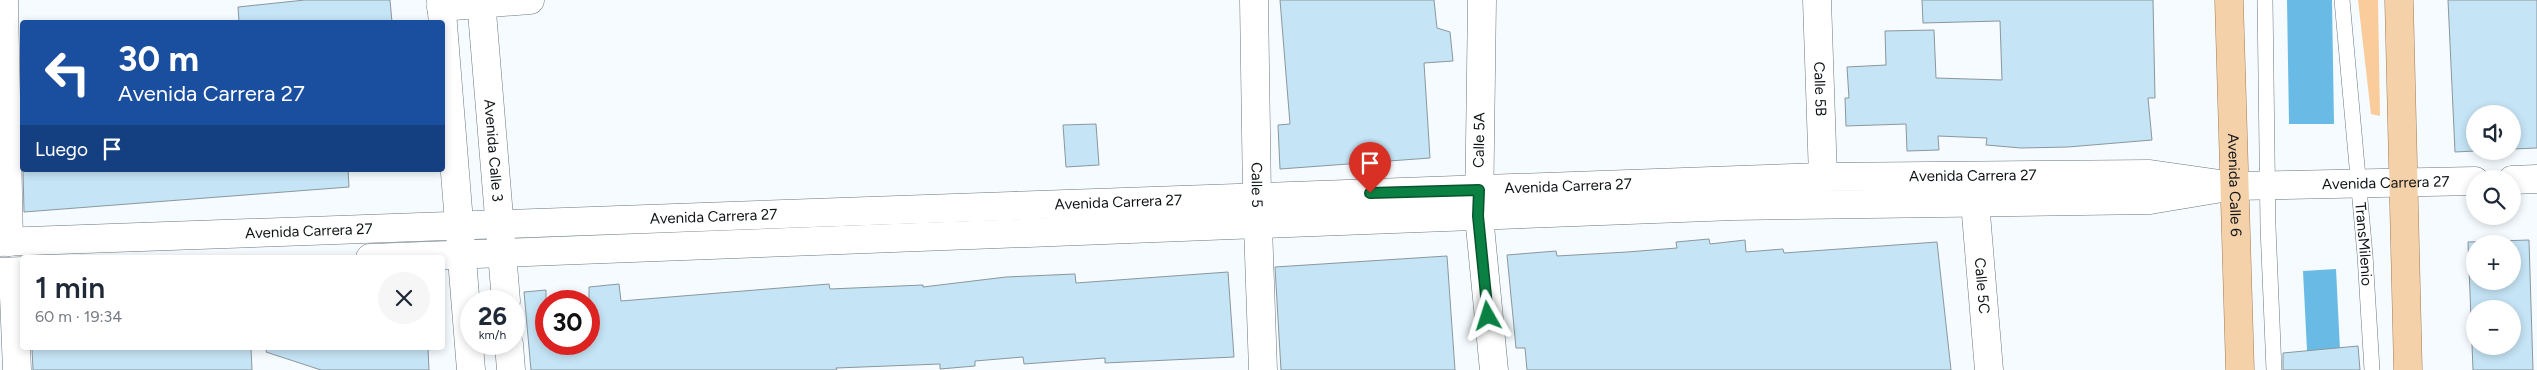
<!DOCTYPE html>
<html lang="es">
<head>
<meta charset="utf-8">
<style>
	body { margin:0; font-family:Figtree,sans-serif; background:#f6f6f7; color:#1f2937; height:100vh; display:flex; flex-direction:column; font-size:19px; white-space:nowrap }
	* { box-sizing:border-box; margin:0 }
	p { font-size:16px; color:#747a83 }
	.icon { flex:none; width:28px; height:28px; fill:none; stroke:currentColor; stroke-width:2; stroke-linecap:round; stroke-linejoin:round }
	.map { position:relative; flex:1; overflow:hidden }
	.drawer { position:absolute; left:20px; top:255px; width:425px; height:95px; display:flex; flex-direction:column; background:#fff; border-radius:5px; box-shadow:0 2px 8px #0003 }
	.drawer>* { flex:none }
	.top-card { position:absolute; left:20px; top:20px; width:425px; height:152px; border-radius:5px; box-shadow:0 2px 8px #0003; background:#1a4fa0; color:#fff; overflow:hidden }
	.controls { position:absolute; left:2466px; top:105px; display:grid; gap:10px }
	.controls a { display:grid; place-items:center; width:55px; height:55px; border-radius:50%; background:#fff; box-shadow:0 2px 8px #0003; font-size:25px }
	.speed { position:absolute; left:460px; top:290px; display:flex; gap:10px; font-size:25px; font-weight:700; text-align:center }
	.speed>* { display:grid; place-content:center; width:65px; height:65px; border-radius:50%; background:#fff; box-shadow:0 2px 8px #0003; line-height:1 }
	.speed small { font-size:12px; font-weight:400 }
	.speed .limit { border:8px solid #d22; background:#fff; color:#111 }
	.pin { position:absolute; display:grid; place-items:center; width:42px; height:42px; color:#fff; margin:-51px -21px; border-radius:50% 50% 50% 0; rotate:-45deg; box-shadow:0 0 5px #0007 }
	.pin .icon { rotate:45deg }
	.me { position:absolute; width:55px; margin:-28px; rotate:354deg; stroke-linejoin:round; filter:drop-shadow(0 0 4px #0008) }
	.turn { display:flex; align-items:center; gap:18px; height:105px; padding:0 15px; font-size:22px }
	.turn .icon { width:65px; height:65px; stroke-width:2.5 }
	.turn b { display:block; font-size:35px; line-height:42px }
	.then { display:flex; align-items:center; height:48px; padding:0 15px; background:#0003; gap:10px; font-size:19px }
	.round { display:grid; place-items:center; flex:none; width:52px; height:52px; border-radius:26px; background:#f6f6f7 }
	.head { display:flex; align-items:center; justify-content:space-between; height:85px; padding:0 15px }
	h1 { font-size:30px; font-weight:600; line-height:38px }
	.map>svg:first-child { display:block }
	.green { fill:#facb9b }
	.water { fill:#69bbe6 }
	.building { fill:#c5e4f5; stroke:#8b979e; fill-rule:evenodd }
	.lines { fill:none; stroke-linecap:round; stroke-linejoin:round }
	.service-casing { stroke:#6b777e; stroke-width:16 }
	.minor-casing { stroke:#6b777e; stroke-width:29 }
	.tertiary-casing { stroke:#6b777e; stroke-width:29 }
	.secondary-casing { stroke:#6b777e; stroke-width:29 }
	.primary-casing { stroke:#a07b51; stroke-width:29 }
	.service { stroke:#fff; stroke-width:15 }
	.minor { stroke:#fff; stroke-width:28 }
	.tertiary { stroke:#fff; stroke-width:28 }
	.secondary { stroke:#fff; stroke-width:28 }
	.primary { stroke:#f5d1aa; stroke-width:28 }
	.route-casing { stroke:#07532c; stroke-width:12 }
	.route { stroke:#0b8043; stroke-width:9 }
	.labels { text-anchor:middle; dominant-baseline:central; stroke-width:5; stroke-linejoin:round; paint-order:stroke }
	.street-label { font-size:15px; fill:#0e1315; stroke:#fff }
</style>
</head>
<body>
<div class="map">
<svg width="2537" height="370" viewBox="0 0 2537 370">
	<rect width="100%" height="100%" fill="#f5fbfe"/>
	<path class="green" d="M 2358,0 L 2378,0 L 2380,116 L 2371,114 Z"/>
	<path class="water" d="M 2287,0 L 2332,0 L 2334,124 L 2289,124 Z
		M 2336,269 L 2341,370 L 2308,370 L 2303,271 Z"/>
	<path class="building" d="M 305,0 L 390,0 L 392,22 L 239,22 L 238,7 Z
		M 1280,0 L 1434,0 L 1437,28 L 1450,32 L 1453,61 L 1424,63 L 1430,158 L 1280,169 L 1278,125 L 1290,124 Z
		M 1922,0 L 2153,0 L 2155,98 L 2148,98 L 2152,140 L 2068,147 L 2021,148 L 1986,145 L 1987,138 L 1938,136 L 1939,150 L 1907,151 L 1906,124 L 1846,126 L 1845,98 L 1849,98 L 1847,67 L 1886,65 L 1885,31 L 1934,30 L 1936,78 L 2002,80 L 2000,21 L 1923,23 Z
		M 2448,0 L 2537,0 L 2537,148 L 2512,149 L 2512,114 L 2475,114 L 2475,151 L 2455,152 Z
		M 1096,124 L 1099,165 L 1066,167 L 1063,125 Z
		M 23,170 L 348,170 L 349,187 L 24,212 Z
		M 1709,239 L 1710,244 L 1745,240 L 1746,252 L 1783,249 L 1784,253 L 1937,242 L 1951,370 L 1527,370 L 1525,348 L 1516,348 L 1507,255 L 1556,251 L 1557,256 L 1627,252 L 1677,248 L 1676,242 Z
		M 2529,240 L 2533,370 L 2473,370 L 2468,242 ZM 2475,244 L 2512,244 L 2512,281 L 2475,281 ZM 2475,309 L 2512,309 L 2512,346 L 2475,346 Z
		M 1447,256 L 1455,370 L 1281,370 L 1275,267 Z
		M 1228,272 L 1234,357 L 1105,363 L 1105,358 L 1024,364 L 1023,357 L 975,361 L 975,366 L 940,369 L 940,364 L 836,368 L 837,370 L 531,370 L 524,292 L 546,290 L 546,344 L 589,344 L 589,287 L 619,284 L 621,301 L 829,284 L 830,289 L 923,285 L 923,287 L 1006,277 L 1075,274 L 1076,283 Z
		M 2358,346 L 2360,370 L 2283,370 L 2283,353 Z
		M 32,348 L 251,348 L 252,370 L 33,370 Z
		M 267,348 L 428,348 L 429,370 L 321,370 L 266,352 Z"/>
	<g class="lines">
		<defs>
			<g id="service">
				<path d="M 2265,0 L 2268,227 L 2274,370"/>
				<path id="s1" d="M 2342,0 L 2365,255 L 2372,370"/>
			</g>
			<g id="minor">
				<path d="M 4,0 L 9,242"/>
				<path id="s2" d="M 1254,0 L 1257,197 L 1263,370"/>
				<path d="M 1482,0 L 1479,216 L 1494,370"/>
				<path id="s3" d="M 1817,0 L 1823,177"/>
				<path d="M 441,7 L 530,0"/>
				<path id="s4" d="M 1975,202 L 1989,370"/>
				<path d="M 13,272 L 17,370"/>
			</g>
			<g id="tertiary">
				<path d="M 441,0 L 471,370"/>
				<path id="s5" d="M 481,0 L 506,301"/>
				<path d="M 509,344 L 511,370"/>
			</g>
			<g id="secondary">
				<path d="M 2512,180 L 2537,179"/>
				<path id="s6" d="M 0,242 L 1823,177 L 2150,174 L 2234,186"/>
				<path id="s7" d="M 370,258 L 1734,206 L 2150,200 L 2234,186 L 2475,181"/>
				<path d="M 0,272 L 22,271"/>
			</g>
			<g id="primary">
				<path id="s8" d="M 2229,0 L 2240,370"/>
				<path d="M 2399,0 L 2408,370"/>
			</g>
		</defs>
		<use href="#service" class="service-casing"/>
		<use href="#minor" class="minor-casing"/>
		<use href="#tertiary" class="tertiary-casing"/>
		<use href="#secondary" class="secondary-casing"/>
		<use href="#primary" class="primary-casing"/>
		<use href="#service" class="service"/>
		<use href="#minor" class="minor"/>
		<use href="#tertiary" class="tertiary"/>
		<use href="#secondary" class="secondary"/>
		<use href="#primary" class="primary"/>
	</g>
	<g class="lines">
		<defs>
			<path id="route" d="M 1370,193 L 1479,190 L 1478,216 L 1488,316"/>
		</defs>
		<use href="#route" class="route-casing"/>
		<use href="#route" class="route"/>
	</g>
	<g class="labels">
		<g class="street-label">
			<text stroke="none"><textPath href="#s3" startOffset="89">Calle 5B</textPath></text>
			<text transform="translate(1479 140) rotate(-89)">Calle 5A</text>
			<text stroke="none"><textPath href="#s5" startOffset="151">Avenida Calle 3</textPath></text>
			<text stroke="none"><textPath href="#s6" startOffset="1974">Avenida Carrera 27</textPath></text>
			<text stroke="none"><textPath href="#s7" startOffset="2018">Avenida Carrera 27</textPath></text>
			<text stroke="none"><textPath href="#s2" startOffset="185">Calle 5</textPath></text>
			<text stroke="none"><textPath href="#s8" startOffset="185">Avenida Calle 6</textPath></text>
			<text stroke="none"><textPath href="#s6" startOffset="1569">Avenida Carrera 27</textPath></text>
			<text stroke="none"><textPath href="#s6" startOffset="1119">Avenida Carrera 27</textPath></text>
			<text stroke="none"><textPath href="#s6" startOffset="714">Avenida Carrera 27</textPath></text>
			<text stroke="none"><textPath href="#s6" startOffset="309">Avenida Carrera 27</textPath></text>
			<text stroke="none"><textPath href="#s1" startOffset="245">TransMilenio</textPath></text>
			<text stroke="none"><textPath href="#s4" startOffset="84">Calle 5C</textPath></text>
		</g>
	</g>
</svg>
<div class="controls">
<a><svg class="icon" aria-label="sound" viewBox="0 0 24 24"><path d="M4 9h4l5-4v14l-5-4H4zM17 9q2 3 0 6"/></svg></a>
<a><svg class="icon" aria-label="search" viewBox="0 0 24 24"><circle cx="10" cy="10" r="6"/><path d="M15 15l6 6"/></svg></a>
<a>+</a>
<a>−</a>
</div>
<div class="speed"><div>26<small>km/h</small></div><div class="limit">30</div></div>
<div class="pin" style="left:1370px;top:193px;background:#d93025"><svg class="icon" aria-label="arrive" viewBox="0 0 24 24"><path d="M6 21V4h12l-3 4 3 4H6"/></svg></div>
<svg class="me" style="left:1488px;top:316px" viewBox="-20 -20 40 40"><path d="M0-17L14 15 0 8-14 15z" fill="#0b8043" stroke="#fff" stroke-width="4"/></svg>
<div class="top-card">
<div class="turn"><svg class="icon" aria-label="left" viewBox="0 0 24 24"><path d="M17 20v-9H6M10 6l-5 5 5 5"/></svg><div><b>30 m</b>Avenida Carrera 27</div></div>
<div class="then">Luego<svg class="icon" aria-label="arrive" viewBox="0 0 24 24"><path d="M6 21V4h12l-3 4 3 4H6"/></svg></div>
</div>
<section class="drawer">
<div class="head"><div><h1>1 min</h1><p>60 m · 19:34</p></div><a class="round"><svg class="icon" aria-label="close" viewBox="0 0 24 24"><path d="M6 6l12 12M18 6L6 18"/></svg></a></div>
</section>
</div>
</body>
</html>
